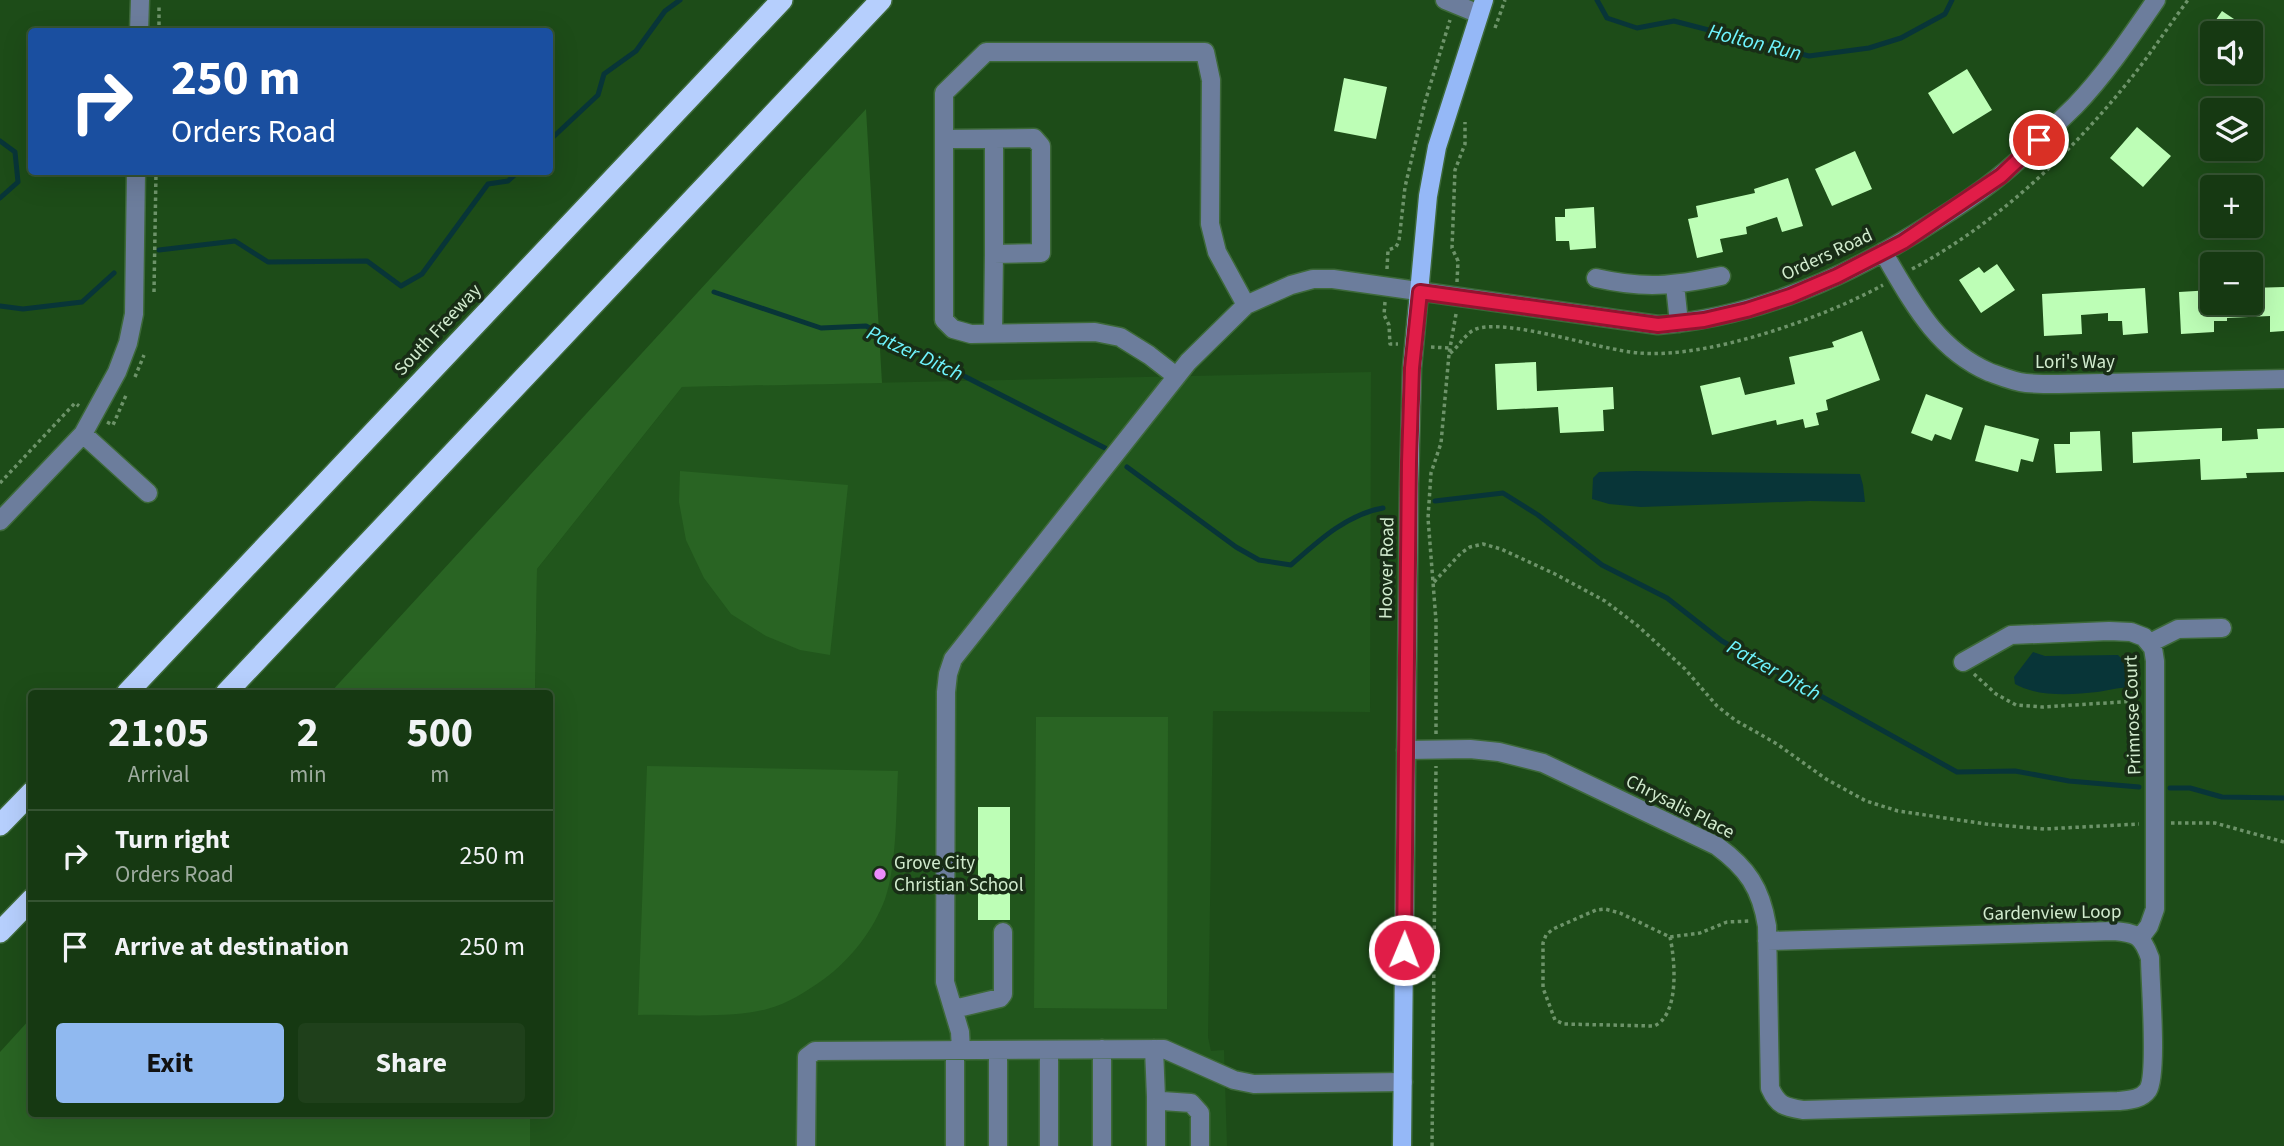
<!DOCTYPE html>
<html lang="en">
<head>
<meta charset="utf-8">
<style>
	body { margin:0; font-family:"Source Sans 3",sans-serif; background:#1f401b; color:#f1f3f6; height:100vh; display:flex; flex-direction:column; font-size:26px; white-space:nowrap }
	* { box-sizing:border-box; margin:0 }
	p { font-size:23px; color:#9eac9f }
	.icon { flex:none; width:38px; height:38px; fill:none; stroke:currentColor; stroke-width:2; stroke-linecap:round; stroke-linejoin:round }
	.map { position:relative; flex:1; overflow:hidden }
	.sheet { position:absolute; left:28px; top:690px; width:525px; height:427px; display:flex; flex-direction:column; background:#163912; border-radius:7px; box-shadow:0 7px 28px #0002,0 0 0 2px #355332 }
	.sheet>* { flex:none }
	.banner { position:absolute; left:28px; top:28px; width:525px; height:147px; border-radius:7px; box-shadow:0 7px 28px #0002,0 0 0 2px #355332; background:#1a4fa0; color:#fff; overflow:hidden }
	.buttons { position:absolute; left:2200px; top:21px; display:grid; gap:14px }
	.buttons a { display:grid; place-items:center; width:63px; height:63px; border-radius:7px; background:#163912; box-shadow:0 7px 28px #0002,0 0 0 2px #355332; font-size:35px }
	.pin { position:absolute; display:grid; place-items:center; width:60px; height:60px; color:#fff; margin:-30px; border:4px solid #fff; border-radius:50%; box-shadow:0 2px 7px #0007 }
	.me { position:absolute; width:77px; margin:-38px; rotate:1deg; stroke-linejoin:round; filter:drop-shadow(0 0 5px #0008) }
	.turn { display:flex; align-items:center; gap:24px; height:147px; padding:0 28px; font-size:32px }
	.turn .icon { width:91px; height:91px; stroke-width:2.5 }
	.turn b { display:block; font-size:49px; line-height:60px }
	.eta { display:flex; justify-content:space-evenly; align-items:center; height:119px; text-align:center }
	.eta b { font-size:42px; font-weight:700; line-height:49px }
	.button { display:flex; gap:14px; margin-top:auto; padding:14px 28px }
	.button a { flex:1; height:80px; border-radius:7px; background:#90b9f0; color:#111; font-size:28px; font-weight:700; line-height:80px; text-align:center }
	.button a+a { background:#1f401b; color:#f1f3f6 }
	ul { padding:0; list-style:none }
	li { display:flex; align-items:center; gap:21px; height:91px; padding:0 28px; border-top:2px solid #355332 }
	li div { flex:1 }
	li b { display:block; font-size:26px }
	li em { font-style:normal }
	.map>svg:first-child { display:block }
	.built { fill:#21561c }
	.green { fill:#296423 }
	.water { fill:#083538 }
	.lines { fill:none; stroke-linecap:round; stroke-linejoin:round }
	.stream { stroke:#083538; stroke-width:5 }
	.building { fill:#bdfeb6 }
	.minor-casing { stroke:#3d6939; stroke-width:21 }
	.major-casing { stroke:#3d6939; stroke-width:21 }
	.highway-casing { stroke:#3d6939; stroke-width:24 }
	.path { stroke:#6d9369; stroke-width:3.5; stroke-dasharray:3.5 3.5; stroke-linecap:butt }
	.minor { stroke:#6c7d9c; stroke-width:18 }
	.major { stroke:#95b8f7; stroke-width:18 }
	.highway { stroke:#b6cffd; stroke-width:21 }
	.route-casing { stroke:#92132f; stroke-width:18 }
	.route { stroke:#e11d48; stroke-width:12 }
	.poi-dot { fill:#ec8cfb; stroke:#182d16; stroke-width:2.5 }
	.labels { text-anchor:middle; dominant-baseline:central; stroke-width:7; stroke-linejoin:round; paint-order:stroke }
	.street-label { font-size:19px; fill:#d1ebce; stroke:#182d16 }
	.poi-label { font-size:19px; fill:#d1ebce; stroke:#182d16; text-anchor:start }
	.water-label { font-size:21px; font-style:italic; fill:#6ff4fe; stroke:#182d16 }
</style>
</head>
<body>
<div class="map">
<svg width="2284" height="1146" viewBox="0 0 2284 1146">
	<rect width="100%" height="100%" fill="#1d4c18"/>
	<path class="built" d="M 1371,372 L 1370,712 L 1213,711 L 1208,1037 L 1211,1051 L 1224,1050 L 1227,1146 L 530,1146 L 530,1113 L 550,1113 L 550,693 L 535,693 L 537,569 L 682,387 Z"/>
	<path class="green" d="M 866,109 L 882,383 L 682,387 L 537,569 L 535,693 L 330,693 Z
		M 680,471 L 848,485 L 830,655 L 800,650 L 766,636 L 731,614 L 704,578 L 686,540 L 679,502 Z
		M 1036,717 L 1168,717 L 1167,1009 L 1034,1008 Z
		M 647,766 L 898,771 C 896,808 897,865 885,899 C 873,931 851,959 824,979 C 807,991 787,1004 767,1009 C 732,1019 675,1014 638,1015 Z
		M 31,1018 L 32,1113 L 530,1113 L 530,1146 L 0,1146 L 0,1052 Z"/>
	<path class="water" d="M 1635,471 L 1860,474 L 1863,485 L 1865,502 L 1810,501 L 1641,507 L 1609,504 L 1592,499 L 1593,478 L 1599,472 Z
		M 2033,652 L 2045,656 L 2118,655 C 2126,663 2136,677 2135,688 C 2124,686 2109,690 2097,692 C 2071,695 2038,697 2015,684 L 2014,677 Z"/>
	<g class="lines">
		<path class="stream" d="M 1597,0 L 1607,18 L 1637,28 L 1674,21 L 1809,56 L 1869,48 L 1901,38 L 1945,14 L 1952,0
			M 550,140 L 598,95 L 604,74 L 636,51 L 665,11 L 680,0
			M 0,141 L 15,152 L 18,182 L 0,198
			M 159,250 L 235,241 L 268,262 L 367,261 L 401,286 L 422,274 L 488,184 L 508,181 L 518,172
			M 714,292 L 821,328 L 866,326 L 1105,448
			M 0,306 L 23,309 L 82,302 L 114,273
			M 1127,467 L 1236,547 L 1259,560 L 1291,565 C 1317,542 1347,514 1383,508
			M 1435,501 L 1503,493 L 1538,515 L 1602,565 L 1667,598 L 1722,641 L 1957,772 L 2015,771 L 2069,781 L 2139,787
			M 2170,788 L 2190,788 L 2222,797 L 2284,798"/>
	</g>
	<path class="building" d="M 2222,11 L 2255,33 L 2207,33 Z
		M 1967,69 L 1992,110 L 1953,134 L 1928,93 Z
		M 1344,78 L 1387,87 L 1376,139 L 1334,131 Z
		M 2137,127 L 2171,156 L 2143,187 L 2110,158 Z
		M 1855,151 L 1872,189 L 1832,206 L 1815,169 Z
		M 1788,178 L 1803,226 L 1782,232 L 1777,217 L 1746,227 L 1747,234 L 1720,239 L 1723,252 L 1697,258 L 1688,219 L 1698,217 L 1696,206 L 1755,193 L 1754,189 Z
		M 1594,207 L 1596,248 L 1570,250 L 1569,241 L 1556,241 L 1555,217 L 1565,217 L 1565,209 Z
		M 1997,264 L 2015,290 L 1981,313 L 1959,280 L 1979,267 L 1984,273 Z
		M 2284,287 L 2284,331 L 2270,332 L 2270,316 L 2227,318 L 2227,321 L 2214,321 L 2214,332 L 2181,334 L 2179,292 L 2212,290 L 2212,303 L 2250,303 L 2250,288 Z
		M 2145,288 L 2148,333 L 2123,335 L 2122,321 L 2108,321 L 2108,313 L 2081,315 L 2082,334 L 2044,336 L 2042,294 Z
		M 1862,331 L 1880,380 L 1826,400 L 1828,410 L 1816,413 L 1819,425 L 1805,428 L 1803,419 L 1777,425 L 1776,420 L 1712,435 L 1700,386 L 1740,377 L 1745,395 L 1795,384 L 1789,357 L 1834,347 L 1832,342 Z
		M 1536,362 L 1537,391 L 1613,387 L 1614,409 L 1603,410 L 1604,431 L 1560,433 L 1558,407 L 1497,410 L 1495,364 Z
		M 1926,394 L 1963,408 L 1951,440 L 1935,434 L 1932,441 L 1911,433 Z
		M 1985,425 L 2039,439 L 2033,462 L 2021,459 L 2018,472 L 1975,461 Z
		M 2222,428 L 2222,441 L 2258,439 L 2257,429 L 2284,428 L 2284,472 L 2246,473 L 2247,478 L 2201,480 L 2200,459 L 2133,463 L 2132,432 Z
		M 2100,431 L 2102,471 L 2056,473 L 2054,444 L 2070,444 L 2070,432 Z
		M 978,807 L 1010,807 L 1010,920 L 978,920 Z"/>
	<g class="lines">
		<defs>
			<path id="minor" d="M 1445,0 L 1479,14
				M 139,32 L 140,0
				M 946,139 L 1034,138 L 1041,146 L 1041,253 L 994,254 L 993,333
				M 1883,252 C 1912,301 1935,348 1989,372 C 2000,376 2014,382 2026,383 C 2036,384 2048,384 2058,384 L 2284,379
				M 994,254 L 994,139
				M 1596,278 C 1644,289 1673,286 1721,276
				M 1675,285 L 1679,323
				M 1176,376 L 1149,355 L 1120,337 L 1095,332 L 971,334 L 953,329 L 944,320 L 944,93 L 986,52 L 1205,52 L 1211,80 L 1210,224 L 1217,252 L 1246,305
				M 83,434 L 148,493
				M 0,521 L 83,434 L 117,372 L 128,343 L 134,314 L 136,172
				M 2150,643 L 2178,629 L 2222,628
				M 1963,662 L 2011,635 L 2109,631 L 2131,632 L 2144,637 L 2153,648 L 2155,661 L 2155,909 L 2149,926 L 2140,938
				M 1406,750 L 1470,749 L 1499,752 L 1543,763 L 1717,846 C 1747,868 1761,888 1767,926 L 1770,1088 C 1778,1106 1785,1107 1803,1110 L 2118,1101 C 2128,1100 2141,1100 2148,1090 C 2158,1074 2150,981 2150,958 C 2142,935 2136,933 2114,931 L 1767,941
				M 954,1009 L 1000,998 L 1003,994 L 1003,932
				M 1154,1049 L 1156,1097 L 1162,1101 L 1191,1103 L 1200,1113 L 1200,1146
				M 961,1050 L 960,1032 L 945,982 L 946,692 L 948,674 L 953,659 L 1188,362 L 1246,305 L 1291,285 L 1313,279 L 1333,279 L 1658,325 C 1759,317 1852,275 1935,221 C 1957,207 1981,192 2001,175 C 2027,154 2051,129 2075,106 C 2105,75 2132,35 2156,0
				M 806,1146 L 807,1057 L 815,1051 L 1164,1049 L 1234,1080 L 1254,1084 L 1403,1082
				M 955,1146 L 955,1050
				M 998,1146 L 998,1050
				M 1049,1146 L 1049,1050
				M 1102,1146 L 1102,1049
				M 1156,1146 L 1156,1097"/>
			<path id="major" d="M 1402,1146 L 1409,484 L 1412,368 L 1428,196 L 1437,147 L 1484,0"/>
			<path id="highway" d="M 127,693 L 782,0
				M 226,693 L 881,0
				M 0,825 L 32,792
				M 0,932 L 32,899"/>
		</defs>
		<use href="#minor" class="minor-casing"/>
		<use href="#major" class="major-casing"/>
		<use href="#highway" class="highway-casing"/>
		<path class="path" d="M 1495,28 L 1505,0
			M 159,32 L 159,6
			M 1387,269 L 1388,250 L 1396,247 L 1399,241 L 1405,187 L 1425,102 L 1450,20
			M 1912,269 C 1996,224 2068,156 2128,82 C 2149,56 2168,27 2188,0
			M 1457,282 L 1458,261 L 1452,248 L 1455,170 L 1465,144 L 1465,122
			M 154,292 L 156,172
			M 1385,302 L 1384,315 L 1389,325 L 1390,344 L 1398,344
			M 1456,314 L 1449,354 C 1459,347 1465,333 1476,329 C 1508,318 1600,350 1639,353 C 1708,359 1823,318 1883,285
			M 1431,347 L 1449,348
			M 135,377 L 144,355
			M 107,422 L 113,425 L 127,393
			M 0,483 L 75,403 L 79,406
			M 1434,582 L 1461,553 L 1470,547 L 1483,544 L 1501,549 L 1555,574 L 1605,601 L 1638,626 L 1685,669 L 1717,706 L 1735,720 L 1777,744 L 1826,779 L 1866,801 L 1898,811 L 1986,824 L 2044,829 L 2139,824
			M 1974,674 L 1996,694 L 2016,705 L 2042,707 L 2137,701
			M 1436,734 L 1436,621 L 1428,518 L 1431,473 L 1441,443 L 1449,354
			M 2171,823 L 2215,823 L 2284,842
			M 1670,937 C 1675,960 1680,1015 1654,1026 L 1564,1024 L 1555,1020 L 1543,988 L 1543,943 L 1546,935 L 1553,929 L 1596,910 L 1605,909 L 1620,913 L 1670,937 L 1700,933 L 1727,922 L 1750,921
			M 1432,1146 L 1436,766"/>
		<use href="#minor" class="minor"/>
		<use href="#major" class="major"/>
		<use href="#highway" class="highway"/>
	</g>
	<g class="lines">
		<defs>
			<path id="route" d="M 1404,950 L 1409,462 L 1412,368 L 1420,292 L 1658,325 L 1704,320 L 1747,310 L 1790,296 L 1837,276 L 1903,242 L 2001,176 L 2039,140"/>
		</defs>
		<use href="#route" class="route-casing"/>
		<use href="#route" class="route"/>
	</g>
	<circle class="poi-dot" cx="880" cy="874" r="7"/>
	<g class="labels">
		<g class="street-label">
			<text transform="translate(1827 255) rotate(-25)">Orders Road</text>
			<text transform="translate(438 330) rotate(-47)">South Freeway</text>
			<text x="2075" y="362">Lori's Way</text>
			<text transform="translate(1387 568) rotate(-89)">Hoover Road</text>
			<text transform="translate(2133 715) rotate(-92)">Primrose Court</text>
			<text transform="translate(1680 807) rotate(27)">Chrysalis Place</text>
			<text transform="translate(2052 913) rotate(-1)">Gardenview Loop</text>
		</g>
		<g class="poi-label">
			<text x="894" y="863">Grove City<tspan x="894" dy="22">Christian School</tspan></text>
		</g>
		<g class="water-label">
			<text transform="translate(1755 42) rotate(14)">Holton Run</text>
			<text transform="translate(915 353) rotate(25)">Patzer Ditch</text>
			<text transform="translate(1774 670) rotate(29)">Patzer Ditch</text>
		</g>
	</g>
</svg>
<div class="buttons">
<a><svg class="icon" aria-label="sound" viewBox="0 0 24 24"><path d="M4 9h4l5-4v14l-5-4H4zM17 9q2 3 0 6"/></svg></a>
<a><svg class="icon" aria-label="layers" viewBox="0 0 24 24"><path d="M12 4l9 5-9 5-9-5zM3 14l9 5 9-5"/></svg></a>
<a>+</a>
<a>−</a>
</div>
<div class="pin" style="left:2039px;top:140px;background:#d93025"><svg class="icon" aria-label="arrive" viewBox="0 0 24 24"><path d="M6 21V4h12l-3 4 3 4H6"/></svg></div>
<svg class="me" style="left:1404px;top:950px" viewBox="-20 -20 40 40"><circle r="17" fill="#e11d48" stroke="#fff" stroke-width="3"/><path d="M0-11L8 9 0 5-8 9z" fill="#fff"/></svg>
<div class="banner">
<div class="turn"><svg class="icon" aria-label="right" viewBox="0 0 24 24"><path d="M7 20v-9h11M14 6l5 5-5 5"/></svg><div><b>250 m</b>Orders Road</div></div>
</div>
<section class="sheet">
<div class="eta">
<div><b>21:05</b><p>Arrival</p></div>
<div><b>2</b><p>min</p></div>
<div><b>500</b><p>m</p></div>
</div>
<ul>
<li><svg class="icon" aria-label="right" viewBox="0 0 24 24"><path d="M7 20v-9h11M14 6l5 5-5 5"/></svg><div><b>Turn right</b><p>Orders Road</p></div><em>250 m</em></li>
<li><svg class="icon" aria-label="arrive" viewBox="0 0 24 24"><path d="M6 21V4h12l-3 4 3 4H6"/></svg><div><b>Arrive at destination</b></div><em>250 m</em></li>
</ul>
<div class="button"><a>Exit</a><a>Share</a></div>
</section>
</div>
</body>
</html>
